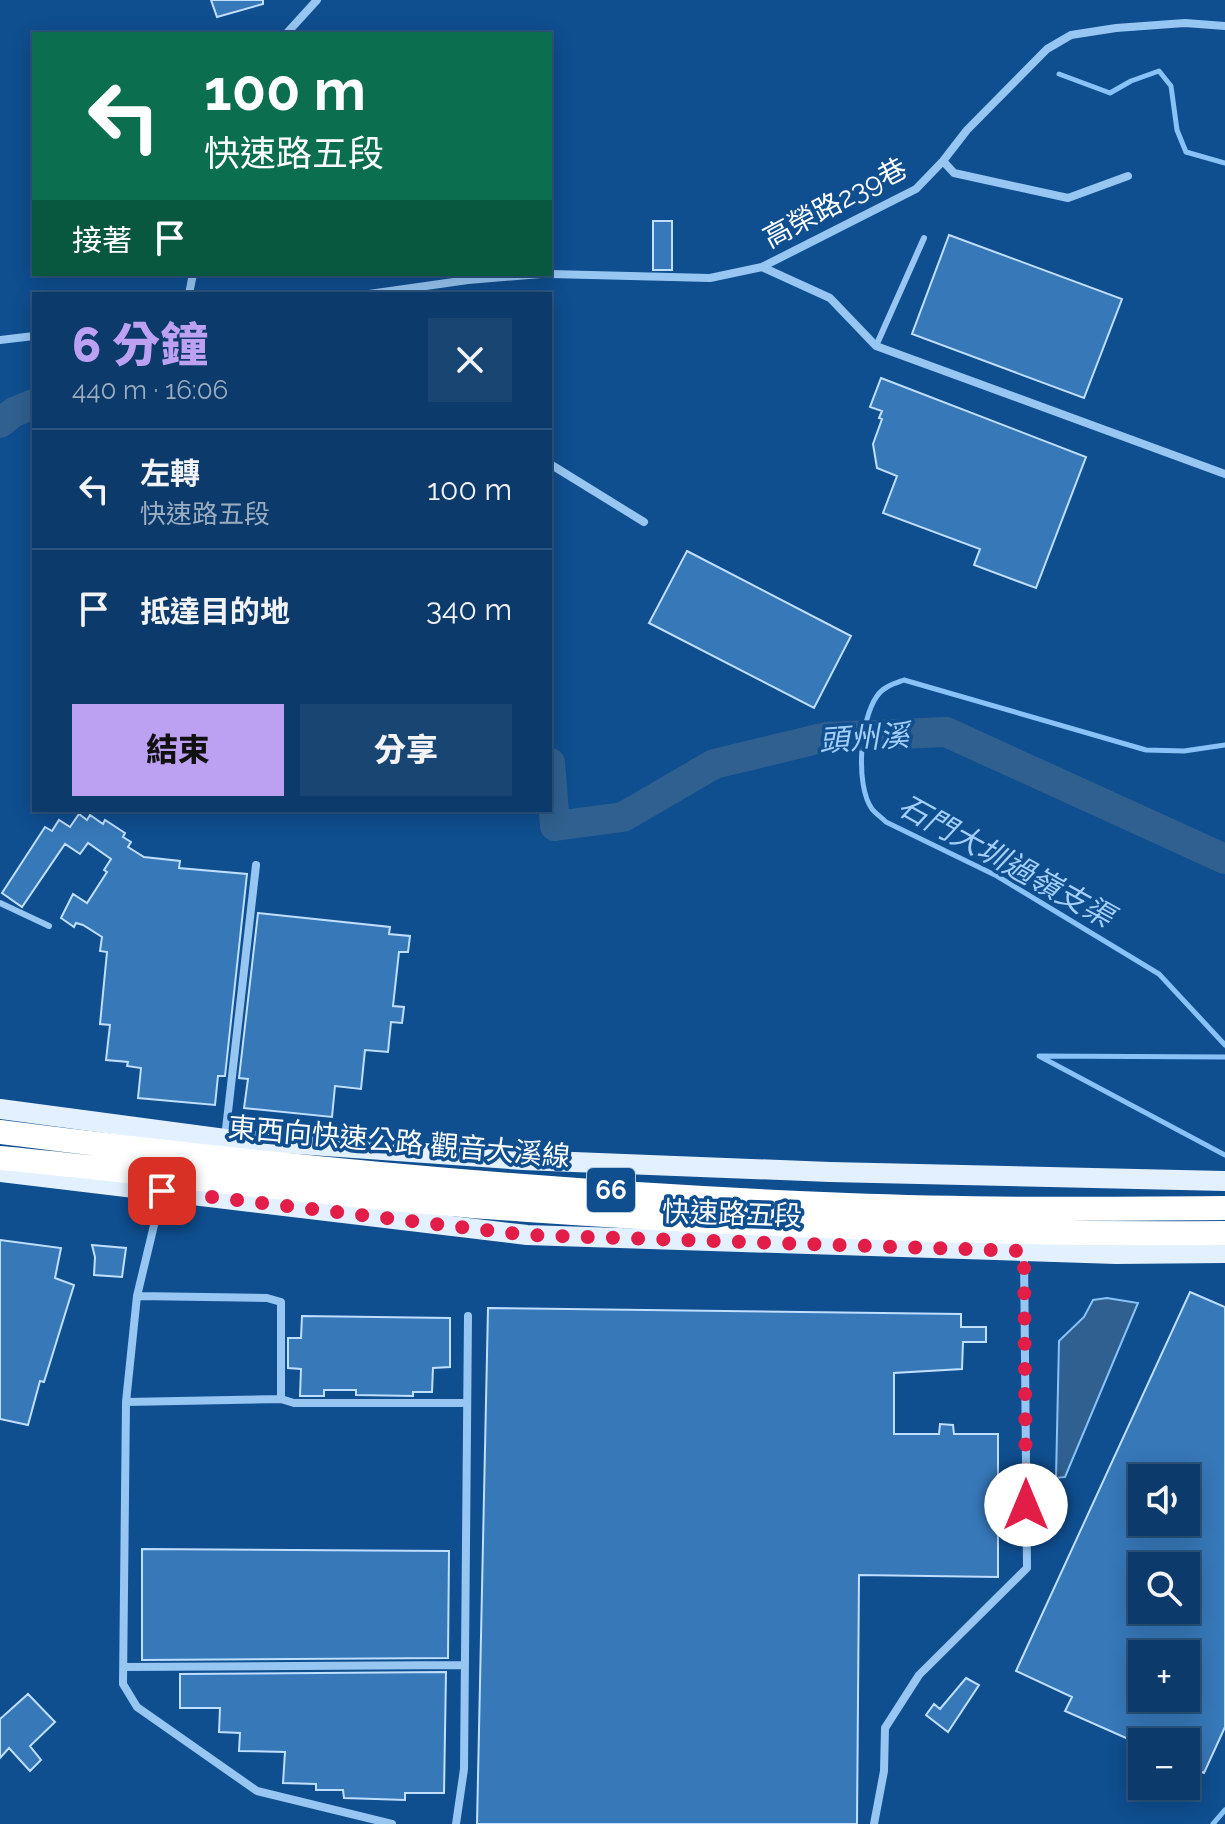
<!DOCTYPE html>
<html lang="zh-TW">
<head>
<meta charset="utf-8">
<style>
	body { margin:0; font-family:Raleway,"Noto Sans TC",sans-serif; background:#194573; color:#f1f3f6; height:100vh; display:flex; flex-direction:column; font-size:30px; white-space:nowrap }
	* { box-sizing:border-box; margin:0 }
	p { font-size:26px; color:#9aadc1 }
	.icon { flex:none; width:44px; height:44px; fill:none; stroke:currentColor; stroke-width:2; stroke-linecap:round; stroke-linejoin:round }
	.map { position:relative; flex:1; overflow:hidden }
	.side { position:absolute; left:32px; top:292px; width:520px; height:520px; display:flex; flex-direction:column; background:#0b3a6b; border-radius:0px; box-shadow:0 4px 20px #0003,0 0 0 2px #2b547e }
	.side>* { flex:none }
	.top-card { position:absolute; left:32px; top:32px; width:520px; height:244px; border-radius:0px; box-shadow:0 4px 20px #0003,0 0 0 2px #2b547e; background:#0b6e4f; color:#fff; overflow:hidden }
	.fabs { position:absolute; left:1128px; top:1464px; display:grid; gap:16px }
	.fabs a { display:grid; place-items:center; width:72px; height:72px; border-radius:0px; background:#0b3a6b; box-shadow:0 4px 20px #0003,0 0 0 2px #2b547e; font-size:40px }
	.pin { position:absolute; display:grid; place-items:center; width:68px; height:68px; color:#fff; margin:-34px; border-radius:16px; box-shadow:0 4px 12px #0006 }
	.me { position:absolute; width:88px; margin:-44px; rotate:0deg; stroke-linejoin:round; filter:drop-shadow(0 0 6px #0008) }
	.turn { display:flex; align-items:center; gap:28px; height:168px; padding:0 40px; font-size:36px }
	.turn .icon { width:104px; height:104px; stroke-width:2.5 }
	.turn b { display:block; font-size:56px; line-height:68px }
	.then { display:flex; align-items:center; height:76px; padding:0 40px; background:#0003; gap:16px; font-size:30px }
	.round { display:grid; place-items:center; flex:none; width:84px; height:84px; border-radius:0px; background:#194573 }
	.headline { display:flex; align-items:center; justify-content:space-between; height:136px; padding:0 40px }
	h1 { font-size:48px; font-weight:800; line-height:60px; color:#bca0f2 }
	.button { display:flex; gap:16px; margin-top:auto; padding:16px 40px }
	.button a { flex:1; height:92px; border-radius:0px; background:#bca0f2; color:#111; font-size:32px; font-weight:800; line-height:92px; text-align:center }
	.button a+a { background:#194573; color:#f1f3f6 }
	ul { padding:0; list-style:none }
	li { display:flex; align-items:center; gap:24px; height:120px; padding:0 40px; border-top:2px solid #2b547e }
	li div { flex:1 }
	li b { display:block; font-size:30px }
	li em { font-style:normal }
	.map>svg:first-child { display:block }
	.water { fill:#30608f; stroke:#88c2f7; stroke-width:2 }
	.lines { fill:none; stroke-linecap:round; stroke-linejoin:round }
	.stream { stroke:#88c2f7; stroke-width:5 }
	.river { stroke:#30608f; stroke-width:30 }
	.building { fill:#3778b9; stroke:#bfdffe; stroke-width:2; fill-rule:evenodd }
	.lane { stroke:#97c6f3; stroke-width:6 }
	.street { stroke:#97c6f3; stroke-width:8 }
	.primary { stroke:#e3f0ff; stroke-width:20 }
	.highway { stroke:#fff; stroke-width:24 }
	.route { stroke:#e11d48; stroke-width:14; stroke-dasharray:0 25.2 }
	.labels { text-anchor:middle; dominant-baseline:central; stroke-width:7; stroke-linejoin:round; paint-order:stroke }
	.shield { fill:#0f4e8f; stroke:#b7cadd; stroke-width:2 }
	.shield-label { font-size:26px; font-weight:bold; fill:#fff }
	.street-label { font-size:28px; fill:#fff; stroke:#0f4e8f }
	.water-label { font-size:30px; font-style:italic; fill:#a3d0fa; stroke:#0f4e8f }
</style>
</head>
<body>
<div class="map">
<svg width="1225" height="1824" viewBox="0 0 1225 1824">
	<rect width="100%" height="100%" fill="#0f4e8f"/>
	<path class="water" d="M 1107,1298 L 1138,1303 L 1065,1477 L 1056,1478 L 1059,1341 L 1084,1317 L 1093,1300 Z"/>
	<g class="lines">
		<path class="stream" d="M 1059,74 L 1110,93 L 1131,81 L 1159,71 L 1171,86 L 1177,130 L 1186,152 L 1225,163
			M 1225,745 L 1184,751 L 1146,750 L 904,680 C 893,684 883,687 877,696 C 860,720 855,785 872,809 C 875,813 882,818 886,822 L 997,876 L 1159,974 L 1225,1045
			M 1225,1057 L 1039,1056 L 1225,1155
			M 1213,1824 L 1225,1810"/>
		<path class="river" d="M 0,423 L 14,412 L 34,404
			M 550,763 L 555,826 L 623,817 L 714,764 L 826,737 L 946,732 L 1225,859"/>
	</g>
	<path class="building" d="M 211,0 L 263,0 L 263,4 L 217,17 Z
		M 653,221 L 672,221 L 672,270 L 653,270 Z
		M 949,235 L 1122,299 L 1084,398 L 912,334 Z
		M 881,378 L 1086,457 L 1036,588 L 974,565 L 980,549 L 883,513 L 897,476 L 877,468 L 873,444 L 882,419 L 879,418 L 882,411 L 870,407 Z
		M 687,551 L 851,636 L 814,708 L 649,623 Z
		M 79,814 L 87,820 L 90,815 L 103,824 L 105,820 L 125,833 L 123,837 L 131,842 L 128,847 L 144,857 L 180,861 L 179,868 L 247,874 L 225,1076 L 218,1076 L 215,1105 L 138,1098 L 141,1068 L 127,1066 L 128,1062 L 106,1060 L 110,1025 L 100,1024 L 107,952 L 100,951 L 102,937 L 83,925 L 76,923 L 74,927 L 61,918 L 73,894 L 87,903 L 107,872 L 104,870 L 111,859 L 88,843 L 80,854 L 65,844 L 22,907 L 2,893 L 45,827 L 52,831 L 59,820 L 70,827 Z
		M 258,913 L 390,927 L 389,934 L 410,936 L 408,952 L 399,952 L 393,1006 L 404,1007 L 402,1023 L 391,1022 L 388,1052 L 365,1050 L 361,1089 L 335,1086 L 332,1117 L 244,1108 L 248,1079 L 239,1078 Z
		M 0,1240 L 61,1248 L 55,1278 L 74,1285 L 44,1382 L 40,1381 L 28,1425 L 0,1419 Z
		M 92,1245 L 126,1248 L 122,1277 L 94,1275 L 95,1257 Z
		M 1190,1292 L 1225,1307 L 1225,1727 L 1204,1773 L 1186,1765 L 1186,1742 L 1135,1742 L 1065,1711 L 1072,1697 L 1016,1671 ZM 1142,1478 L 1186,1478 L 1186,1522 L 1142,1522 ZM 1142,1566 L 1186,1566 L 1186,1610 L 1142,1610 ZM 1142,1654 L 1186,1654 L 1186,1698 L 1142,1698 Z
		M 488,1308 L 961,1314 L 961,1327 L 986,1327 L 986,1342 L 963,1342 L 962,1369 L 894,1373 L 894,1434 L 939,1434 L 940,1424 L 953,1425 L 954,1434 L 998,1434 L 998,1577 L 859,1575 L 857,1824 L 477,1824 Z
		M 302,1316 L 450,1318 L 450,1367 L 433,1368 L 432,1392 L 413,1392 L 413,1396 L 356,1395 L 356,1390 L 324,1390 L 324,1396 L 300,1396 L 301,1369 L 288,1368 L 288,1338 L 301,1338 Z
		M 142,1549 L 449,1551 L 448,1658 L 142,1660 Z
		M 446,1672 L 444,1793 L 405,1793 L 405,1800 L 344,1798 L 343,1790 L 316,1790 L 316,1784 L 283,1783 L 285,1752 L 239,1751 L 240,1733 L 219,1732 L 220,1708 L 180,1708 L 180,1674 Z
		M 966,1678 L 979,1685 L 948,1732 L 926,1715 L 934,1704 L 940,1709 Z
		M 28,1694 L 55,1722 L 30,1746 L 41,1760 L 30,1771 L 9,1748 L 0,1758 L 0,1719 Z"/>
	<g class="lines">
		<path class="lane" d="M 876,346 L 924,238
			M 0,903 L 49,926"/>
		<path class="street" d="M 286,34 L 317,0
			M 943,161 L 954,173 L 1068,198 L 1128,176
			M 762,267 L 830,298 L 876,346 L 1225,474
			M 550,274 L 710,278 L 762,267 L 916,189 L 943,161 L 967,130 L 1047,49 L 1071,35 L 1116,28 L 1185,23 L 1225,26
			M 189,294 L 193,274
			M 369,294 L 468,280 L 541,274
			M 0,340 L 34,336
			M 550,464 L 644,522
			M 225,1138 L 256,865
			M 162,1192 L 137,1296 L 126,1402 L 123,1684 L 137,1707 L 257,1791 L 392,1824
			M 137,1296 L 267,1298 L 281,1302 L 281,1399
			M 126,1402 L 281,1399 L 294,1403 L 466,1403
			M 124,1667 L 463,1665
			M 456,1824 L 464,1769 L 468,1316
			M 874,1824 L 884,1771 L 885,1728 L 919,1675 L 1027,1568 L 1024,1253"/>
		<path class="primary" d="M 0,1109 L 225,1139 L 523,1160 L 830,1172 L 1225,1181
			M 0,1172 L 527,1235 L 1116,1254 L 1225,1253"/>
		<path class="highway" d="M 0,1132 C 281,1168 565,1194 848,1205 C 974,1210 1100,1209 1225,1208
			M 0,1158 C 176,1175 352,1198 528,1210 C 760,1226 993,1235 1225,1233"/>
	</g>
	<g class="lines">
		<path class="route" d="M 162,1191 L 527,1235 L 1024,1251 L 1026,1505"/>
	</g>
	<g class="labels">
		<rect class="shield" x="587" y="1168" width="48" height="44" rx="6"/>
		<g class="shield-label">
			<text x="611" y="1190">66</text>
		</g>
		<g class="street-label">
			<text transform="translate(835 203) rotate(-28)">高榮路239巷</text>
			<text transform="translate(399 1142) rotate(5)">東西向快速公路 觀音大溪線</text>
			<text transform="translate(732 1214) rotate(2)">快速路五段</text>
		</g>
		<g class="water-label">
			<text transform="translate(864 738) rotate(-4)">頭州溪</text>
			<text transform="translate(1006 861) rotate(29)">石門大圳過嶺支渠</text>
		</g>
	</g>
</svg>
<div class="fabs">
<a><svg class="icon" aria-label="sound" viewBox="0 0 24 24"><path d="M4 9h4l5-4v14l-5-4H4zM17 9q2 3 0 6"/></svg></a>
<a><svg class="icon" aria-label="search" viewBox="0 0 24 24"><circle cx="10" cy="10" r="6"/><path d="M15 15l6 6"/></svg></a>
<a>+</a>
<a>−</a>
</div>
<div class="pin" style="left:162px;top:1191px;background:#d93025"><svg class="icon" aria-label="arrive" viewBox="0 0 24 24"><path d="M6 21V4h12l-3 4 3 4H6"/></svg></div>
<svg class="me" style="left:1026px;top:1505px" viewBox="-20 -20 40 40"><circle r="19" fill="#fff"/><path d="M0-13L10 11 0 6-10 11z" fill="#e11d48"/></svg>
<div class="top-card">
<div class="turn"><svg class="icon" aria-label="left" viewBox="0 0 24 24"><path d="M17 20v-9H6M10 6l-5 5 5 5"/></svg><div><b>100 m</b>快速路五段</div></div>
<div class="then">接著<svg class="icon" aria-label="arrive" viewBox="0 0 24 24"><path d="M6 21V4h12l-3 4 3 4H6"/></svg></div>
</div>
<section class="side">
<div class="headline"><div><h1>6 分鐘</h1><p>440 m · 16:06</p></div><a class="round"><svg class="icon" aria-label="close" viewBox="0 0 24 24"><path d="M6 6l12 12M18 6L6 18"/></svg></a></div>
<ul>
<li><svg class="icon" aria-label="left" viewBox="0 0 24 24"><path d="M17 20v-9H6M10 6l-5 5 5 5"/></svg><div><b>左轉</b><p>快速路五段</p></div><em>100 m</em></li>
<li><svg class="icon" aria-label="arrive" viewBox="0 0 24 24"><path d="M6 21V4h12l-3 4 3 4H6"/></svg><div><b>抵達目的地</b></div><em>340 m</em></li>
</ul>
<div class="button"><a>結束</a><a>分享</a></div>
</section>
</div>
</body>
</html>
